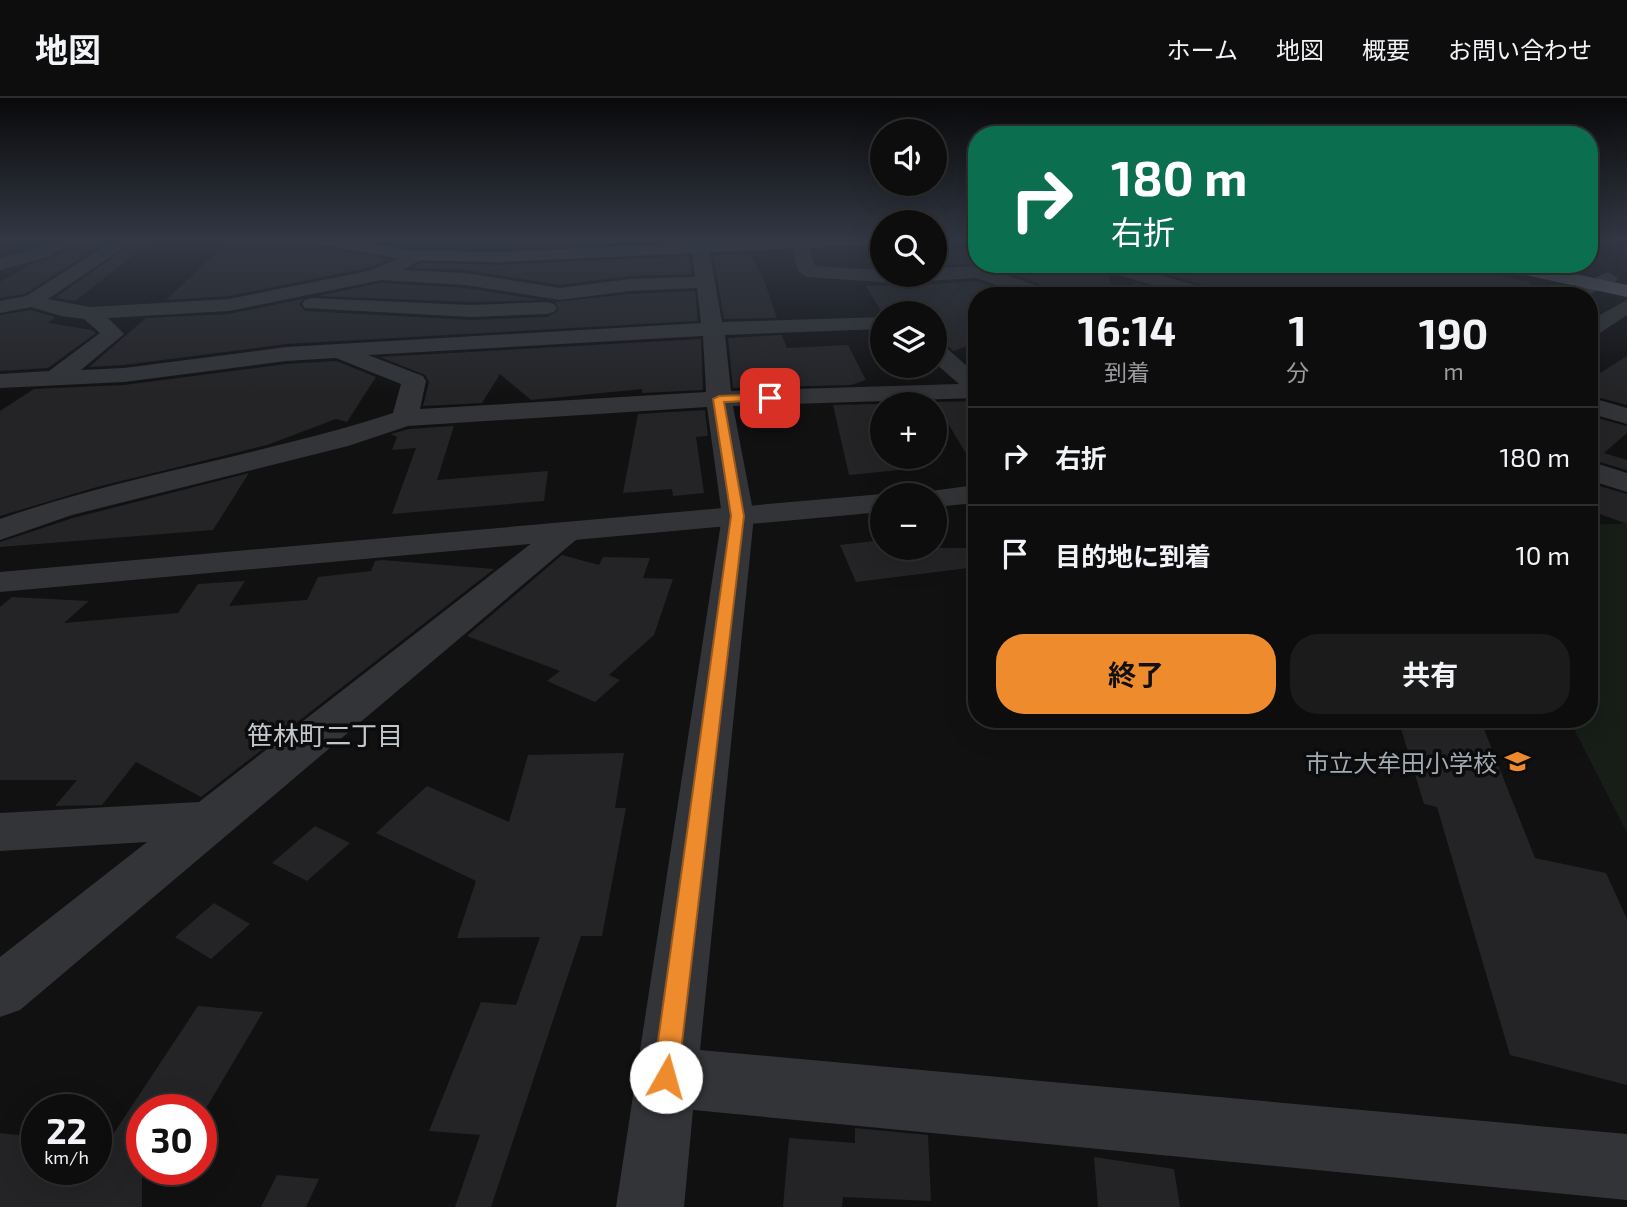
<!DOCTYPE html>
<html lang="ja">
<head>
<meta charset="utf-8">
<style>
	body { margin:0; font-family:"Exo 2","Noto Sans JP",sans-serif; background:#1b1b1c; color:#f1f3f6; height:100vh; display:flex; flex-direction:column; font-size:26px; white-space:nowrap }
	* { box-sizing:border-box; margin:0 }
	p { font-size:23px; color:#9a9c9e }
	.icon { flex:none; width:38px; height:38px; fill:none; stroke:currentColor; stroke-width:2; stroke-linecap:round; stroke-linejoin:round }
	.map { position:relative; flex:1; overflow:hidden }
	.details { position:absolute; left:968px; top:189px; width:630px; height:441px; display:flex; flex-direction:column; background:#0d0d0e; border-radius:28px; box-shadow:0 7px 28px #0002,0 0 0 2px #2d2d2e }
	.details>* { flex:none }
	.guide { position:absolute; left:968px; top:28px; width:630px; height:147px; border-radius:28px; box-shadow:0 7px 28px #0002,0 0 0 2px #2d2d2e; background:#0b6e4f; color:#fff; overflow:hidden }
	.controls { position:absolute; left:870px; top:21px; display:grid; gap:14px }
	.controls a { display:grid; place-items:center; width:77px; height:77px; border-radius:50%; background:#0d0d0e; box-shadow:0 7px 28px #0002,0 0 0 2px #2d2d2e; font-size:35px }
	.speed { position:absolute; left:21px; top:996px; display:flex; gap:14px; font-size:35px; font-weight:700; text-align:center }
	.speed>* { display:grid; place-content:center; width:91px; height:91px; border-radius:50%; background:#0d0d0e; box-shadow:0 7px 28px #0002,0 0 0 2px #2d2d2e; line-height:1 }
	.speed small { font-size:18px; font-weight:400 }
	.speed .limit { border:10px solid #d22; background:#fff; color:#111 }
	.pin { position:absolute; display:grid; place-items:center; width:60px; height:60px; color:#fff; margin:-30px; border-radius:14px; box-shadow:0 4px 10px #0006 }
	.me { position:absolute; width:77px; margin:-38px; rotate:7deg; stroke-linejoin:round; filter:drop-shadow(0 0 5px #0008) }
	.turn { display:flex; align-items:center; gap:24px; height:147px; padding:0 28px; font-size:32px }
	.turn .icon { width:91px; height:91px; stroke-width:2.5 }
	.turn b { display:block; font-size:49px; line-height:60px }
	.eta { display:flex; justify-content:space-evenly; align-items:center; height:119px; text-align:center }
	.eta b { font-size:42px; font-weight:700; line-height:49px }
	.primary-button { display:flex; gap:14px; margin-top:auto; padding:14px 28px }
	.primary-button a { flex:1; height:80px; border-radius:28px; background:#ee8b2d; color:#111; font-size:28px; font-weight:700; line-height:80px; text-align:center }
	.primary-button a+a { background:#1b1b1c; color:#f1f3f6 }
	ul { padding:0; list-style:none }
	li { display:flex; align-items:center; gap:21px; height:98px; padding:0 28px; border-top:2px solid #2d2d2e }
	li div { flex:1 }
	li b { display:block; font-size:26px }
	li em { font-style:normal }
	header { display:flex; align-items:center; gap:42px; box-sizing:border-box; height:98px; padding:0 35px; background:#0d0d0e; border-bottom:2px solid #2d2d2e }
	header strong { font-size:33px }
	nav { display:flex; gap:38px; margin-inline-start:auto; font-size:24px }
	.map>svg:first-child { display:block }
	.green { fill:#171d17 }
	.building { fill:#242426 }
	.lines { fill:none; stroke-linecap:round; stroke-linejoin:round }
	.service { fill:#323437; fill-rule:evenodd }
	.minor { fill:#323437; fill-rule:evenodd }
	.tertiary { fill:#323437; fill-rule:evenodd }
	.secondary { fill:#404347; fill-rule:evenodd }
	.trunk { fill:#565a5f; fill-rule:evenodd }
	.route { fill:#ee8b2d; stroke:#9b5a1d; stroke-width:2 }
	.labels { text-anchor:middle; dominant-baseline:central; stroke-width:7; stroke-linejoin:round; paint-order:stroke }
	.poi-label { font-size:24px; fill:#a2aab3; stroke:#0c0c0d; text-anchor:end }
	.neighbourhood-label { font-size:26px; fill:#c3c8cf; stroke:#0c0c0d }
</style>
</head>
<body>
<header>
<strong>地図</strong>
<nav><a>ホーム</a><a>地図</a><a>概要</a><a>お問い合わせ</a></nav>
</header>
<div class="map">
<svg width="1627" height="1109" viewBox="0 0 1627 1109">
	<rect width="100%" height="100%" fill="#111112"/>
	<path class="green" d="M 1627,425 L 1627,735 L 1569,621 L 1589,621 L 1589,427 Z"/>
	<path class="building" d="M 81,142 L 109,142 L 25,196 L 0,200 L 0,184 L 34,165 L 49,161 Z
		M 137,142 L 153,142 L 75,203 L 55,200 Z
		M 230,142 L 311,142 L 322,150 L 390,161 L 367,170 L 229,198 L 166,202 Z
		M 367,142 L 702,142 L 499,151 L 409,149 Z
		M 934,142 L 950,142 L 959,153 L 976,148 L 976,166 L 934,167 Z
		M 750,155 L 765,185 L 777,220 L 724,221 L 713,157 Z
		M 689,158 L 692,176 L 630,178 L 560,187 L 465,172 L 412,170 L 420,165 L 499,167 Z
		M 1033,166 L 1090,166 L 1094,173 L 1109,177 L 1112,198 L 1060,198 L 1056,192 L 1011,176 L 1028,173 Z
		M 1192,166 L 1449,166 L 1531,184 L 1530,198 L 1223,198 L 1219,191 L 1165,176 Z
		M 976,183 L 1019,198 L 976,198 L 976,245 L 953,253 L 944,244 L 934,241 L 934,215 L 882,215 L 866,188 L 921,187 Z
		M 381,185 L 465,190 L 541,202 L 471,204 L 318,198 Z
		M 1137,185 L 1179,198 L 1117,198 L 1116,193 Z
		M 695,193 L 698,223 L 286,246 L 124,267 L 89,269 L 146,220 L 229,216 L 303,201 L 299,206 L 305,213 L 471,222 L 547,219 L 559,212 L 555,204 L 630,196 Z
		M 31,212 L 55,219 L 48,225 L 92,232 L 96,235 L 48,270 L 0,273 L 0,217 Z
		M 782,237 L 787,250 L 848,247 L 866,282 L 851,287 L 733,290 L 728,240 Z
		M 701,241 L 703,292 L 642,295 L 642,291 L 531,302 L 500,276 L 482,305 L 423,308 L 429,284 L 425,277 L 380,259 Z
		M 1627,258 L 1627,307 L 1589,297 L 1589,282 Z
		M 336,263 L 376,279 L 347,324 L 336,321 L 267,347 L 97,389 L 0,418 L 0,313 L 34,291 L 124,287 L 286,266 Z
		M 976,303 L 976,302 L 976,372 L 935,304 Z
		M 878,306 L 882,314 L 882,359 L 904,359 L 910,371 L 849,377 L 833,307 Z
		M 705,312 L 708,338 L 696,339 L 704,395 L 673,398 L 672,391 L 623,395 L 638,316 Z
		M 1589,318 L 1627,328 L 1627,335 L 1604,355 L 1627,362 L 1627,372 L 1589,361 Z
		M 454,328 L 437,382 L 548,373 L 544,403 L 392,416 L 416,350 L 392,352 L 397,339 L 391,336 L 409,331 Z
		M 249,375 L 213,432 L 0,449 L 0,444 L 73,420 Z
		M 1589,385 L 1627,396 L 1627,426 L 1589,412 Z
		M 882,442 L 882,450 L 974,450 L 976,469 L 856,484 L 840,447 Z
		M 562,457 L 599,467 L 603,459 L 650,460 L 643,480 L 673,481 L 654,537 L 609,577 L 620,582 L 595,604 L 547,583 L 560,573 L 467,538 Z
		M 382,462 L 494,471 L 201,699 L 136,664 L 102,707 L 55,708 L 77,682 L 0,682 L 0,509 L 12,499 L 89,503 L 64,525 L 178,515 L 198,486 L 245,483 L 229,508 L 307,502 L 318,479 L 371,473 L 375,463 Z
		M 1398,621 L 1480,621 L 1535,760 L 1606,775 L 1627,821 L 1627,987 L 1510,957 L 1437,709 L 1424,706 Z
		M 624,655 L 615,710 L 626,710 L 602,838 L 581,838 L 491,1109 L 455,1109 L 480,1037 L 429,1033 L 481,904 L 516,907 L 540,839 L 457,840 L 476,783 L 376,735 L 427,688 L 509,724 L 528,657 Z
		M 315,728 L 350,745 L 307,783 L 272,765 Z
		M 214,805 L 250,826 L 211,861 L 175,839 Z
		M 198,908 L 263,914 L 205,1012 L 142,1012 L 142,1109 L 0,1109 L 0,1035 L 37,1039 L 37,1071 L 96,1071 L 96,1062 Z
		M 855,1030 L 928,1037 L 931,1103 L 843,1099 L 842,1109 L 783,1109 L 789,1040 L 855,1045 Z
		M 1094,1059 L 1174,1071 L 1180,1109 L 1098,1109 Z
		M 277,1077 L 319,1081 L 306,1109 L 261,1109 Z"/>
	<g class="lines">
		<path class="service" d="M 1589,142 L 1596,142 L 1589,146 Z"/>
		<path class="minor" d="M 56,142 L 79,142 L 48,159 L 0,172 L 0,160 L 36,151 Z
			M 114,142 L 135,142 L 48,201 L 90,209 L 229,201 L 368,173 L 418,153 L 424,154 L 427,158 L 403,172 L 465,175 L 560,190 L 630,181 L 695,179 L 691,150 L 700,145 L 709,150 L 722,224 L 882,219 L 882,231 L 725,237 L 731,293 L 959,286 L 934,264 L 934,244 L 942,246 L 976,276 L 976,300 L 733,308 L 754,418 L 700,952 L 1627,1036 L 1627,1102 L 693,1012 L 684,1109 L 616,1109 L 722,418 L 707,309 L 408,328 L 348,348 L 72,417 L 0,442 L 0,421 C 128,376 264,357 393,315 L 401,286 L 336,260 L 286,263 L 124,284 L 0,290 L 0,276 L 49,273 L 100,235 L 84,221 L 61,218 L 31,209 L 0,215 L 0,203 L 26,198 ZM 381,182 L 465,187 L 560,202 L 630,193 L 697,190 L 701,225 L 286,249 L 124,270 L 81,272 L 124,236 L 108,220 L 229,213 ZM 703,238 L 706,294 L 420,311 L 426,283 L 423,278 L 368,257 Z
			M 793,142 L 807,142 L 815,168 L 882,172 L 882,177 L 934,177 L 934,170 L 1031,166 L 1028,170 L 1001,175 L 1055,194 L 1058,198 L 1028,198 L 976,180 L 895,185 L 807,179 L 798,173 L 791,145 Z
			M 1092,166 L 1122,166 L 1218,194 L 1221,198 L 1189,198 L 1095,170 Z
			M 312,200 L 471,207 L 547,204 L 554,206 L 557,210 L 554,214 L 547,216 L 471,219 L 305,210 L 302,206 L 305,202 Z
			M 1589,299 L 1627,310 L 1627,326 L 1589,315 Z
			M 1589,363 L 1627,375 L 1627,394 L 1589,382 Z
			M 566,424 L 577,427 L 582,434 L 577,441 L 20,912 L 0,919 L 0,859 L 147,744 L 0,753 L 0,715 L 199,704 L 555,427 Z"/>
		<path class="tertiary" d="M 1608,174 L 1618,180 L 1615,184 L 1586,198 L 1560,198 L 1563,194 Z
			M 1627,202 L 1627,217 L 1597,237 L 1589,239 L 1589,223 Z
			M 976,387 L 976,405 L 934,409 L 934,397 L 921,397 L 923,394 Z
			M 882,396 L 888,397 L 882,397 L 882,414 L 0,494 L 0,474 Z"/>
		<path class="secondary" d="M 313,142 L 352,142 L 409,152 L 499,154 L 757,142 L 879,142 L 870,147 L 499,164 L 409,162 L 322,147 Z"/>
		<path class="trunk" d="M 1493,166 L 1529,166 L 1627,187 L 1627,199 L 1502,172 Z"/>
	</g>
	<linearGradient id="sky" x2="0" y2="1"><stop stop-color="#09090a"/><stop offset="0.48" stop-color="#323844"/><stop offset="1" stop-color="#323844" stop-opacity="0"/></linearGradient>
	<rect width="1627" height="297" fill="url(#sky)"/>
	<path class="route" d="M 770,296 L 775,300 L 774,302 L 724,304 L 744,418 L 678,979 L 675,988 L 666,991 L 657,988 L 653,979 L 731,418 L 713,301 L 719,298 Z"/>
	<defs>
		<symbol id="school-bare" viewBox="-9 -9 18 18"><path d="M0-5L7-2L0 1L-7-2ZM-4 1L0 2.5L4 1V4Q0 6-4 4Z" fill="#ee8b2d" stroke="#0c0c0d" stroke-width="2.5" paint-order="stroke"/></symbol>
	</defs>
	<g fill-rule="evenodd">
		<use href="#school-bare" x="1500" y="646" width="35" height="35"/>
	</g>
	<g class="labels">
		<g class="poi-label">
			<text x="1497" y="664">市立大牟田小学校</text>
		</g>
		<g class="neighbourhood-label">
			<text x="325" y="636">笹林町二丁目</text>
		</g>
	</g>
</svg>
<div class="controls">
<a><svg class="icon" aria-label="sound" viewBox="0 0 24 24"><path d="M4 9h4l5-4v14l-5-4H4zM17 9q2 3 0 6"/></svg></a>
<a><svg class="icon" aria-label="search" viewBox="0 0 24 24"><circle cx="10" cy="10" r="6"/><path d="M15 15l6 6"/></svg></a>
<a><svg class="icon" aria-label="layers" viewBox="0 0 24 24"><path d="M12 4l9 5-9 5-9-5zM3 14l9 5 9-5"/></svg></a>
<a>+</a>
<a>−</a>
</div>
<div class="speed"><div>22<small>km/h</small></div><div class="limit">30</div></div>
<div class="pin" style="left:770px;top:300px;background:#d93025"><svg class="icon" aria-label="arrive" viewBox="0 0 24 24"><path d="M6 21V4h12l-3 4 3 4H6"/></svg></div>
<svg class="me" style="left:666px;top:979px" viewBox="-20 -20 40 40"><circle r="19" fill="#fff"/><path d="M0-13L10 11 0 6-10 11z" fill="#ee8b2d"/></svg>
<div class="guide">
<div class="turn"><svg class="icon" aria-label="right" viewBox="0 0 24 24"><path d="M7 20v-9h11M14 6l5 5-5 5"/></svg><div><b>180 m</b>右折</div></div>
</div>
<section class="details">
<div class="eta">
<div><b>16:14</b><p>到着</p></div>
<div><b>1</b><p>分</p></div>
<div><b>190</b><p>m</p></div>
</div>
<ul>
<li><svg class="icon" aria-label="right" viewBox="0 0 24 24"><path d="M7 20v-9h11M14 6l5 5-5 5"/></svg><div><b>右折</b></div><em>180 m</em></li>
<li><svg class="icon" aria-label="arrive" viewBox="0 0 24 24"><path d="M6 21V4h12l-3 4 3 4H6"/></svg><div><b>目的地に到着</b></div><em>10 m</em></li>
</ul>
<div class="primary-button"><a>終了</a><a>共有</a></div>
</section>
</div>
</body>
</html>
